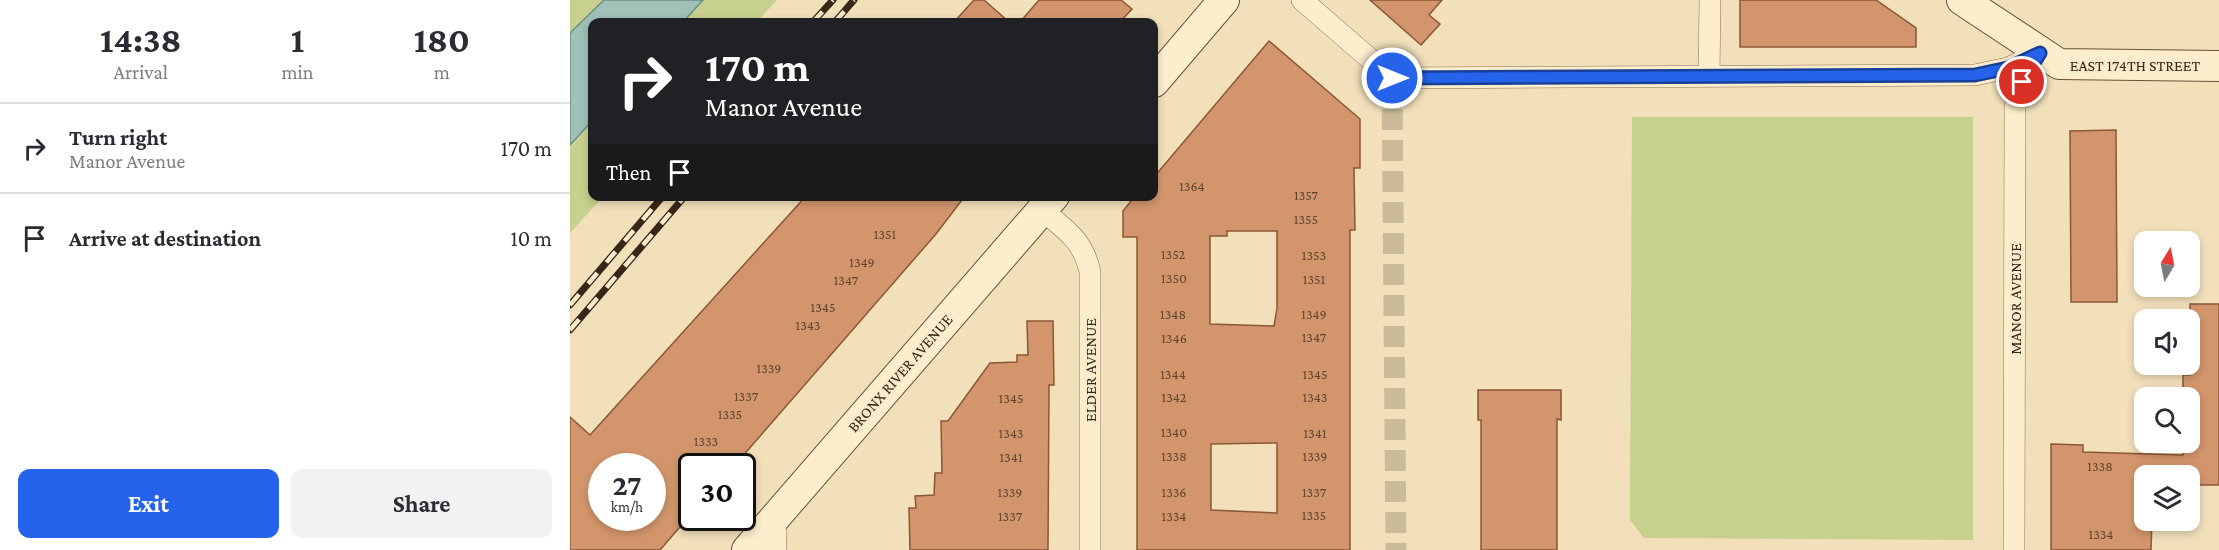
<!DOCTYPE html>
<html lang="en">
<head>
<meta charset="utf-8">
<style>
	body { margin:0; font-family:"Crimson Pro",serif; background:#f2f2f3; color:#2b2b33; height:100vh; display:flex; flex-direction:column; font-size:22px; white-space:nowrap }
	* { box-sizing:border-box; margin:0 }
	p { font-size:20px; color:#7c7c81 }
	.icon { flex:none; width:33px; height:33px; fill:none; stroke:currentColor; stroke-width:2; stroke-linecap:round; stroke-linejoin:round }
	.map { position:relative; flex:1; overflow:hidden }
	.drawer { display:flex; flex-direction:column; background:#fff; width:570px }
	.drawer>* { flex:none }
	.banner { position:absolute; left:18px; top:18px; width:570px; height:183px; border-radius:12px; box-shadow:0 3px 9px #0003; background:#202124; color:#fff; overflow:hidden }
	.needle { width:39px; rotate:10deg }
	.fabs { position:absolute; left:1564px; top:231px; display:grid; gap:12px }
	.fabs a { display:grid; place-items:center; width:66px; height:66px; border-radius:12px; background:#fff; box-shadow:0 3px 9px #0003; font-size:30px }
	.speed { position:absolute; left:18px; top:453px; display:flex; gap:12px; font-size:30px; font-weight:700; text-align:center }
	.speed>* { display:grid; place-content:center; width:78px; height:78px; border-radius:50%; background:#fff; box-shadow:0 3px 9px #0003; line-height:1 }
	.speed small { font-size:15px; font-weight:400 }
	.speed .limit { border:3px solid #111; border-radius:9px; background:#fff; color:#111 }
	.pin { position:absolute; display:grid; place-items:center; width:51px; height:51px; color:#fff; margin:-26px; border:3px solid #fff; border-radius:50%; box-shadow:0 2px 6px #0007 }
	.me { position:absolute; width:66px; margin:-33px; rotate:90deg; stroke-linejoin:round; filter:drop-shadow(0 0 4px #0008) }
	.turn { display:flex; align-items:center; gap:21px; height:126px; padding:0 18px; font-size:27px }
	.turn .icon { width:78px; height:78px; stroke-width:2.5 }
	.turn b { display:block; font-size:42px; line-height:51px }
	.then { display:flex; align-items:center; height:57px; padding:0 18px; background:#0003; gap:12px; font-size:22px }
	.eta { display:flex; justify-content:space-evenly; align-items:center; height:102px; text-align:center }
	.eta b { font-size:36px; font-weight:700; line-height:42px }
	.action { display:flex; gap:12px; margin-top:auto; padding:12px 18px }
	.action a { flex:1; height:69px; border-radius:12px; background:#2563eb; color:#fff; font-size:24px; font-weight:700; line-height:69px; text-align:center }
	.action a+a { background:#f2f2f3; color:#2b2b33 }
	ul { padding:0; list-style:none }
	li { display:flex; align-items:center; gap:18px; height:90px; padding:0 18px; border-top:2px solid #e1e1e2 }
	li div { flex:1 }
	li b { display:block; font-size:22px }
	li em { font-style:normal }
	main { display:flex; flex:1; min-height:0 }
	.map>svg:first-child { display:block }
	.green { fill:#c8d08d }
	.water { fill:#9fc1b7; stroke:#668f85; stroke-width:1.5 }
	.building { fill:#d3966c; stroke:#8a5737; stroke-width:1.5; fill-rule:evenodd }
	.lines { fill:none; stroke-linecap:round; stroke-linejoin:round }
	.street-tunnel { stroke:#ccbb9a; stroke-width:21; stroke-dasharray:21 10; stroke-linecap:butt }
	.street-casing { stroke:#896f53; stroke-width:22 }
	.secondary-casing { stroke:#6b5036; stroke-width:32 }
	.street { stroke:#fceecd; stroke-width:21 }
	.secondary { stroke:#fceecd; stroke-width:30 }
	.rail-casing { stroke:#372719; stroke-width:7 }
	.rail { stroke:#f8ebca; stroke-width:4.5; stroke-dasharray:14; stroke-linecap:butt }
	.route-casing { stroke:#184099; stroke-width:15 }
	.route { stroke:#2563eb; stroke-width:10 }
	.labels { text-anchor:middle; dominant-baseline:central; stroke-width:4.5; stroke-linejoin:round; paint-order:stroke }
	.number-label { font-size:14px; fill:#5e432e }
	.street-label { font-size:16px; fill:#372719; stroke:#f8ebca }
</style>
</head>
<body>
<main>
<section class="drawer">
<div class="eta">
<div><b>14:38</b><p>Arrival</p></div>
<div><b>1</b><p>min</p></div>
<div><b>180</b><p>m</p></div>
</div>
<ul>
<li><svg class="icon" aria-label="right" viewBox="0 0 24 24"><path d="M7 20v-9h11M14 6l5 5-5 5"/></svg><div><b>Turn right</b><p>Manor Avenue</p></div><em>170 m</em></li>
<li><svg class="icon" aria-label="arrive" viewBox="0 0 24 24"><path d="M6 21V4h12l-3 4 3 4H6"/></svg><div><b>Arrive at destination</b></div><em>10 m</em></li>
</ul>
<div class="action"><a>Exit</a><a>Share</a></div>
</section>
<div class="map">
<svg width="1649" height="550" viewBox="0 0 1649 550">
	<rect width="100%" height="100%" fill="#f1e0ba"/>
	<path class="green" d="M 0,0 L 34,0 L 0,33 Z
		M 133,0 L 207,0 L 187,22 L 113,22 Z
		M 1062,117 L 1403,117 L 1403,540 L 1074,538 L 1060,520 Z
		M 22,121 L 22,196 L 33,197 L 0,233 L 0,145 Z"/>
	<path class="water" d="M 34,0 L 133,0 L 113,22 L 22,22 L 22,121 L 0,145 L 0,33 Z"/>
	<path class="building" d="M 404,0 L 414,0 L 439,22 L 384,22 Z
		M 469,0 L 551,0 L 562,9 L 550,22 L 450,22 Z
		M 800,0 L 872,0 L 859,15 L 870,24 L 851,45 Z
		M 1170,0 L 1306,0 L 1346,28 L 1346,47 L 1170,47 Z
		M 699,41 L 790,119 L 790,168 L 784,168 L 785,230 L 780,230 L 780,550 L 567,550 L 567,237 L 553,237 L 553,211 L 565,196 L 584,196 L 584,177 ZM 657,231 L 707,231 L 707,308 L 704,326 L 640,324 L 640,236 L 657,236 ZM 707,443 L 707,513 L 641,510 L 641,444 Z
		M 1546,130 L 1547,302 L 1501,302 L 1500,131 Z
		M 236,196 L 395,196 L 366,234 L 164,466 L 122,466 L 122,513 L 90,550 L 0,550 L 0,417 L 20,435 ZM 32,466 L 82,466 L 82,518 L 32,518 Z
		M 1620,304 L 1649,304 L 1649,485 L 1620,485 L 1620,476 L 1575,476 L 1575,520 L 1582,520 L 1581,550 L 1481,550 L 1481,444 L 1513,445 L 1513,452 L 1613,455 L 1613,442 L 1620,442 L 1620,398 L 1613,398 L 1613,375 L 1620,375 Z
		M 457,321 L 483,321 L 484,385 L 479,385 L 478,550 L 340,550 L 339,508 L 346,508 L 345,496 L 364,495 L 365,473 L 372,473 L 371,421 L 378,421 L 420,363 L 447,362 L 447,355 L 458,355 Z
		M 908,390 L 991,390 L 991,420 L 987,419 L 987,550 L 911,550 L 911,420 L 908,420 Z"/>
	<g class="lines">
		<path class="street-tunnel" d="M 822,78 L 826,550"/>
		<defs>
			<path id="street" d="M 732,0 L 822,78 L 1405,75 L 1438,68 L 1470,53
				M 1139,76 L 1140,0
				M 472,210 C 496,230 513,240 520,272 L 520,550
				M 205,518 L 206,550
				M 1444,550 L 1445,107 L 1452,82 L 1469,54"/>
			<path id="secondary" d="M 1392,0 L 1489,64 L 1649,66
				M 584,82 L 654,0
				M 177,550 L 484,196"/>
		</defs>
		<use href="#street" class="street-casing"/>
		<use href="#secondary" class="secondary-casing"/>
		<use href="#street" class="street"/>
		<use href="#secondary" class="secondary"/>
		<defs>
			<path id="rail" d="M 243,22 L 263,0
				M 265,22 L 284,0
				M 0,305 L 93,196
				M 0,330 L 115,196"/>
		</defs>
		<use href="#rail" class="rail-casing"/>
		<use href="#rail" class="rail"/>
	</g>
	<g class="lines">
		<defs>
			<path id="route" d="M 822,78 L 1405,75 L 1438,68 L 1470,53 L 1452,82"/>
		</defs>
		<use href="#route" class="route-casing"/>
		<use href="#route" class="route"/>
	</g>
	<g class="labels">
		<g class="number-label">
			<text x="622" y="186">1364</text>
			<text x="736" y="195">1357</text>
			<text x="736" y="219">1355</text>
			<text x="315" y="234">1351</text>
			<text x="603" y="254">1352</text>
			<text x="744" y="255">1353</text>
			<text x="292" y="262">1349</text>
			<text x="604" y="278">1350</text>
			<text x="744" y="279">1351</text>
			<text x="276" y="280">1347</text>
			<text x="253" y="307">1345</text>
			<text x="603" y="314">1348</text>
			<text x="744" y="314">1349</text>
			<text x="238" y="325">1343</text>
			<text x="744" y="337">1347</text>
			<text x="604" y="338">1346</text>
			<text x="199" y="368">1339</text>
			<text x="603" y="374">1344</text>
			<text x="745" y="374">1345</text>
			<text x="176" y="396">1337</text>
			<text x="604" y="397">1342</text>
			<text x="745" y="397">1343</text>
			<text x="441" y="398">1345</text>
			<text x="160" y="414">1335</text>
			<text x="604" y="432">1340</text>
			<text x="441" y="433">1343</text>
			<text x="745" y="433">1341</text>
			<text x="136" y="441">1333</text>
			<text x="604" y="456">1338</text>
			<text x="745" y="456">1339</text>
			<text x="441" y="457">1341</text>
			<text x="1530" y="466">1338</text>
			<text x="440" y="492">1339</text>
			<text x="604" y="492">1336</text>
			<text x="744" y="492">1337</text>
			<text x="744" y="515">1335</text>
			<text x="440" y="516">1337</text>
			<text x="604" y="516">1334</text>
			<text x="1531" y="534">1334</text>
		</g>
		<g class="street-label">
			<text x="1565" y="65">EAST 174TH STREET</text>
			<text transform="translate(1445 299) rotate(-90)">MANOR AVENUE</text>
			<text transform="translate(520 370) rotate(-90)">ELDER AVENUE</text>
			<text transform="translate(330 373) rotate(-49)">BRONX RIVER AVENUE</text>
		</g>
	</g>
</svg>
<div class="fabs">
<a><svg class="needle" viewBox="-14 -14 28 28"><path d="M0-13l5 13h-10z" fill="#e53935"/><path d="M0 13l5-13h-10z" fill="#7c7c81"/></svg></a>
<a><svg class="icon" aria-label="sound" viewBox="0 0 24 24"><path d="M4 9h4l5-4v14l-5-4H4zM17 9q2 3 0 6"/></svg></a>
<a><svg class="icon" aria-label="search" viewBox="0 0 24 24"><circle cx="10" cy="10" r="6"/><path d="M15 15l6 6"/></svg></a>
<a><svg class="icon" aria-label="layers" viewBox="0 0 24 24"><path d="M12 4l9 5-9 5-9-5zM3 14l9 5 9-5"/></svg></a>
</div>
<div class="speed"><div>27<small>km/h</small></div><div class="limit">30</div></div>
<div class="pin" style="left:1452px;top:82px;background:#d93025"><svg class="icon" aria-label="arrive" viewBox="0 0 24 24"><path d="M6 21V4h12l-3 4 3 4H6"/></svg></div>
<svg class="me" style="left:822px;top:78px" viewBox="-20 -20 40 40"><circle r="17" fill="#2563eb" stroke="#fff" stroke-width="3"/><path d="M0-11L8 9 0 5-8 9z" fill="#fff"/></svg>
<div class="banner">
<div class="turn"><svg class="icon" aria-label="right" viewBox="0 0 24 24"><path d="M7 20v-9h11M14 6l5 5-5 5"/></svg><div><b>170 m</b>Manor Avenue</div></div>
<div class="then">Then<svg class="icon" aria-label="arrive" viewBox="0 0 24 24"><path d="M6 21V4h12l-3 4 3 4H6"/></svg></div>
</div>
</div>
</main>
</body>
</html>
